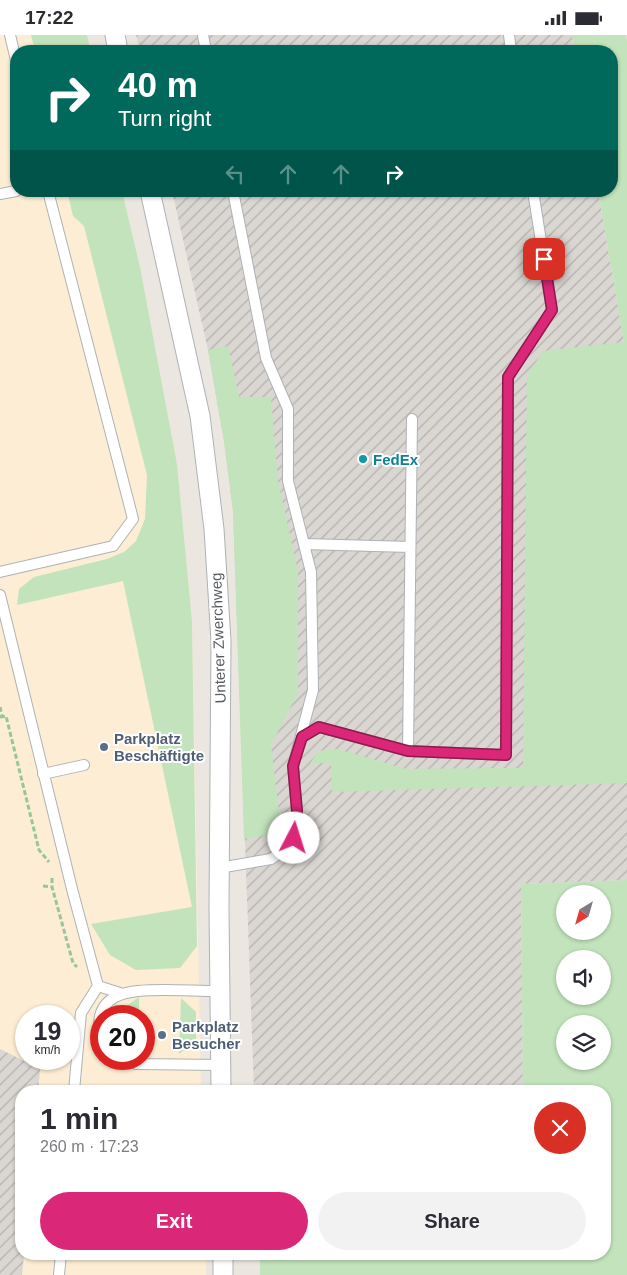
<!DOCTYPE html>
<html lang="en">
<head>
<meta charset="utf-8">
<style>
	body { margin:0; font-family:Helvetica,sans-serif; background:#f2f2f3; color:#2b2b33; height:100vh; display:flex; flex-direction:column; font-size:19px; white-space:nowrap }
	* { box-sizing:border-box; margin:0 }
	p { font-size:16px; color:#7c7c81 }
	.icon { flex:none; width:28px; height:28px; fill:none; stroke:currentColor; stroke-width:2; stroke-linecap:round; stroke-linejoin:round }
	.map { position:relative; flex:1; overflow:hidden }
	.details { position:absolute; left:15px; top:1050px; width:596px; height:175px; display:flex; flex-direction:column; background:#fff; border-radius:20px; box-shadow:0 1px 4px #0004 }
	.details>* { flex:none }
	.guide { position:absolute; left:10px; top:10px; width:608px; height:152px; border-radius:20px; box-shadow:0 1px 4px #0004; background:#00695c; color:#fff; overflow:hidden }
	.needle { width:32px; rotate:217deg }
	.tools { position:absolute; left:556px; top:850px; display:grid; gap:10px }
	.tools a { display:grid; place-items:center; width:55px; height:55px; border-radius:50%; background:#fff; box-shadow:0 1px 4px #0004; font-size:25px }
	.speed { position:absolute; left:15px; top:970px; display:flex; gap:10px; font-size:25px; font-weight:700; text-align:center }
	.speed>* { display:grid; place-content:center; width:65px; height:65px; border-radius:50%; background:#fff; box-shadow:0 1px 4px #0004; line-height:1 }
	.speed small { font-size:12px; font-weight:400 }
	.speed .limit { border:8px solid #d22; background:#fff; color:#111 }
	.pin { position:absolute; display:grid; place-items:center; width:42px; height:42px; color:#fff; margin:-21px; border-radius:10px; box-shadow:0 2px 8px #0006 }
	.me { position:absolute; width:55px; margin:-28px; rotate:5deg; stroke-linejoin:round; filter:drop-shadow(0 0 4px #0008) }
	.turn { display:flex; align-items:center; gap:18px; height:105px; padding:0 25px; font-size:22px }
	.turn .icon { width:65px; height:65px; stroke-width:2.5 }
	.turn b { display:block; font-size:35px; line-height:42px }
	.lanes { display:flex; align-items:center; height:48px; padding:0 25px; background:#0003; justify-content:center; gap:25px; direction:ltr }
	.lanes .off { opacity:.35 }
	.round { display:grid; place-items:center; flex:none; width:52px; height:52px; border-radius:26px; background:#f2f2f3 }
	.headline { display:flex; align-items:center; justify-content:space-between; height:85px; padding:0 25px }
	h1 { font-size:30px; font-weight:800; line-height:38px }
	.primary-button { display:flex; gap:10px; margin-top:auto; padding:10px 25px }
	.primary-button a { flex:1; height:58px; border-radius:30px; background:#db2777; color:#fff; font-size:20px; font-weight:800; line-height:58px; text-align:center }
	.primary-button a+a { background:#f2f2f3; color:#2b2b33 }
	.status { display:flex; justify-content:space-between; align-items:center; height:35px; padding:0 25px; background:#fff; direction:ltr }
	.status svg { height:14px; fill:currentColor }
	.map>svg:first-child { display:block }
	.commercial { fill:#fcedd4; fill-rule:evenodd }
	.industrial { fill:url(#industrial-furrows) }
	.green { fill:#c2e3bc; fill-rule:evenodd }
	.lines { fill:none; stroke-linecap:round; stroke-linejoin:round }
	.service-casing { stroke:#aeb2b6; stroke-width:12 }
	.minor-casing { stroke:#aeb2b6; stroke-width:21 }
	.path { stroke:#97c69e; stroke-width:3; stroke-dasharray:5 2.5; stroke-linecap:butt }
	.service { stroke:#fff; stroke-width:10 }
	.minor { stroke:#fff; stroke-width:19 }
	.route-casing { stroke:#8e194d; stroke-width:12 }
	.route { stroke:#db2777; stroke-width:9 }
	.culture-dot { fill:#0f9aa8; stroke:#fff; stroke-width:2 }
	.service-dot { fill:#5c6f8a; stroke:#fff; stroke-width:2 }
	.labels { text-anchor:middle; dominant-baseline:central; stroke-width:4; stroke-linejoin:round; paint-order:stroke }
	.culture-label { font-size:15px; font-weight:bold; fill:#0d838f; stroke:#fff; text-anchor:start }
	.street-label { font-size:15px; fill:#595d61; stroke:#fff }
	.service-label { font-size:15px; font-weight:bold; fill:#4e5e75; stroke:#fff; text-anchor:start }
</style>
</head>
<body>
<div class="status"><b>17:22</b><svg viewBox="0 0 49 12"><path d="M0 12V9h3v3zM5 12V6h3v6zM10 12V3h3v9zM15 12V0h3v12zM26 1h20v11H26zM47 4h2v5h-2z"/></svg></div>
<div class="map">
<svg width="627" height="1240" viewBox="0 0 627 1240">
	<defs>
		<pattern id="industrial-furrows" width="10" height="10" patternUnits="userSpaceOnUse" patternTransform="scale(1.25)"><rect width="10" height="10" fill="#dad6d2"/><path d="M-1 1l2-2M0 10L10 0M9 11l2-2" fill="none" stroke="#b4b1ae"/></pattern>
	</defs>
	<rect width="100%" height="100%" fill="#ebe7e0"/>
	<path class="commercial" d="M 0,0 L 87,0 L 91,16 L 16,16 L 16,156 L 122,156 L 140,232 L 177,429 L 192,586 L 201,1056 L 38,1056 L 40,1034 L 0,1014 ZM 26,981 L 69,981 L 69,1024 L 26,1024 ZM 101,981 L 144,981 L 144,1024 L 101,1024 Z
		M 24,1219 L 206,1219 L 206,1240 L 22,1240 Z"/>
	<path class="industrial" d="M 136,0 L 572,0 L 575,16 L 140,16 Z
		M 172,156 L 598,156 L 624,307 L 627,505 L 627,845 L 521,849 L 523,1056 L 254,1056 L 233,476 L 224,406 L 208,315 Z
		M 0,1014 L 40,1034 L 38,1056 L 21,1056 L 21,1219 L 24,1219 L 22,1240 L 0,1240 Z"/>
	<path class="green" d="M 31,0 L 87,0 L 91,16 L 35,16 Z
		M 572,0 L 626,0 L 627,6 L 627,748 L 332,757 L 331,728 L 310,728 L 319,716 L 337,714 L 406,734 L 523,733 L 527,341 L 543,316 L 624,307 L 598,156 L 611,156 L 611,16 L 575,16 Z
		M 67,156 L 122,156 L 140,232 L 177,429 L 192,586 L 197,911 L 180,933 L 136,935 L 110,920 L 91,889 L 192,872 L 123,546 L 17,570 L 19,554 L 34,542 L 107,524 L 124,517 L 136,506 L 145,484 L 147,440 L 84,191 L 73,181 Z
		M 228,311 L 239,362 L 271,362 L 278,446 L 298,536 L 298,658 L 271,710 L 280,786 L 272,799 L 244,804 L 233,476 L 224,406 L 208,315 Z
		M 627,845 L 627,1240 L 260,1240 L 260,1219 L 605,1219 L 605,1056 L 523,1056 L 521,849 ZM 565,859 L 602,859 L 602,896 L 565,896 ZM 565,924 L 602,924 L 602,961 L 565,961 ZM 565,989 L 602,989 L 602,1026 L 565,1026 Z
		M 139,962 L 139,981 L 121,981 L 121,975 Z
		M 181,963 L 196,977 L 196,1005 L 179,1019 Z"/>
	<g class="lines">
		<defs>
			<path id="service" d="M 10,0 L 16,25
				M 203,0 L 206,16
				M 509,0 L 511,16
				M 0,159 L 16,156
				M 304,509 L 410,512
				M 0,537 L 113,511 L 133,484 L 48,156
				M 0,560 L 72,854 L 98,951
				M 302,702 L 319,692 L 408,716 L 506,720 L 508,342 L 552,275 L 533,156
				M 408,716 L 412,384
				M 43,739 L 84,730
				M 219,833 L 271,824 L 286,814 L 294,803 L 297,776 L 293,731 L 313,655 L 311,537 L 288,446 L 288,374 L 266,323 L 233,156
				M 101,1006 C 90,957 128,955 165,955 C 183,955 201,956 219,956
				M 118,1024 L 136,1029 L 221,1030
				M 74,1056 L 81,978 L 98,951 L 120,958
				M 59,1240 L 61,1219"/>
			<path id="minor" d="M 115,0 L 118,16
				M 150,156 L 200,381 L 214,494 L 221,606 L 219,873 L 221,1056
				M 223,1219 L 223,1240"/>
		</defs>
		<use href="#service" class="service-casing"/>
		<use href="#minor" class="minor-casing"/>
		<path class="path" d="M 0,672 L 2,681
			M 0,682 L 6,681 L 39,815 L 49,827
			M 52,843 L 52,852
			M 43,851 L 52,852 L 73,928 L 77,932"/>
		<use href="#service" class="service"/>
		<use href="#minor" class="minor"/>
	</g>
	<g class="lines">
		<defs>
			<path id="route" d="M 294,803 L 297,776 L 293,731 L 302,702 L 319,692 L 408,716 L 506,720 L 508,342 L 552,275 L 544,224"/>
		</defs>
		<use href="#route" class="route-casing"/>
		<use href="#route" class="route"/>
	</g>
	<circle class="culture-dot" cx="363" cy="424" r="5"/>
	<g class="service-dot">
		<circle cx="104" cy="712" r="5"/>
		<circle cx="162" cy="1000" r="5"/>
	</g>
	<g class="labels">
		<g class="culture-label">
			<text x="373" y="424">FedEx</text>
		</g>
		<g class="street-label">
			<text transform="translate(218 603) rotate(-92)">Unterer Zwerchweg</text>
		</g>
		<g class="service-label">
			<text x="114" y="703">Parkplatz<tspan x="114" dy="17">Beschäftigte</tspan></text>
			<text x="172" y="991">Parkplatz<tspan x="172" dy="17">Besucher</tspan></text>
		</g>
	</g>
</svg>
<div class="tools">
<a><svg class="needle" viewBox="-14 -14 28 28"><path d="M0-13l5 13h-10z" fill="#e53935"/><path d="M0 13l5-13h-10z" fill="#7c7c81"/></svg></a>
<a><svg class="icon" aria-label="sound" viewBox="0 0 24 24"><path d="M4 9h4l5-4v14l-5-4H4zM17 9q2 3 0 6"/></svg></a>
<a><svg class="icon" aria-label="layers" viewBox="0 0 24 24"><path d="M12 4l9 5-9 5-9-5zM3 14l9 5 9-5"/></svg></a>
</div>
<div class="speed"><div>19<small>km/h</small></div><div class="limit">20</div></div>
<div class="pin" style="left:544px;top:224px;background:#d93025"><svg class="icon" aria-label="arrive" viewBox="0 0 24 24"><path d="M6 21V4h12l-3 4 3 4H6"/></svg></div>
<svg class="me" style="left:294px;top:803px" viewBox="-20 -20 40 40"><circle r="19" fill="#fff"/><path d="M0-13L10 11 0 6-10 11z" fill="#db2777"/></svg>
<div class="guide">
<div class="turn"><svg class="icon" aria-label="right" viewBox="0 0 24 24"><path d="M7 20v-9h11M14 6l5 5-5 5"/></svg><div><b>40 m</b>Turn right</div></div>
<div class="lanes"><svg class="icon off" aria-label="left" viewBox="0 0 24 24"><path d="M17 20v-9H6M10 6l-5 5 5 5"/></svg><svg class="icon off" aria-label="ahead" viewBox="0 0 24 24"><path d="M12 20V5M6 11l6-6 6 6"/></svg><svg class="icon off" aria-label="ahead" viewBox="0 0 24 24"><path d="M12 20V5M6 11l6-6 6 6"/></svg><svg class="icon" aria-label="right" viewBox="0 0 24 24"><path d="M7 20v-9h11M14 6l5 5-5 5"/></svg></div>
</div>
<section class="details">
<div class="headline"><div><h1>1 min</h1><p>260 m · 17:23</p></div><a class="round" style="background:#d93025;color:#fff"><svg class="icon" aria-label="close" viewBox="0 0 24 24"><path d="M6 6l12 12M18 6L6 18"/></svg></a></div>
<div class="primary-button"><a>Exit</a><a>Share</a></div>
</section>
</div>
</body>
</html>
